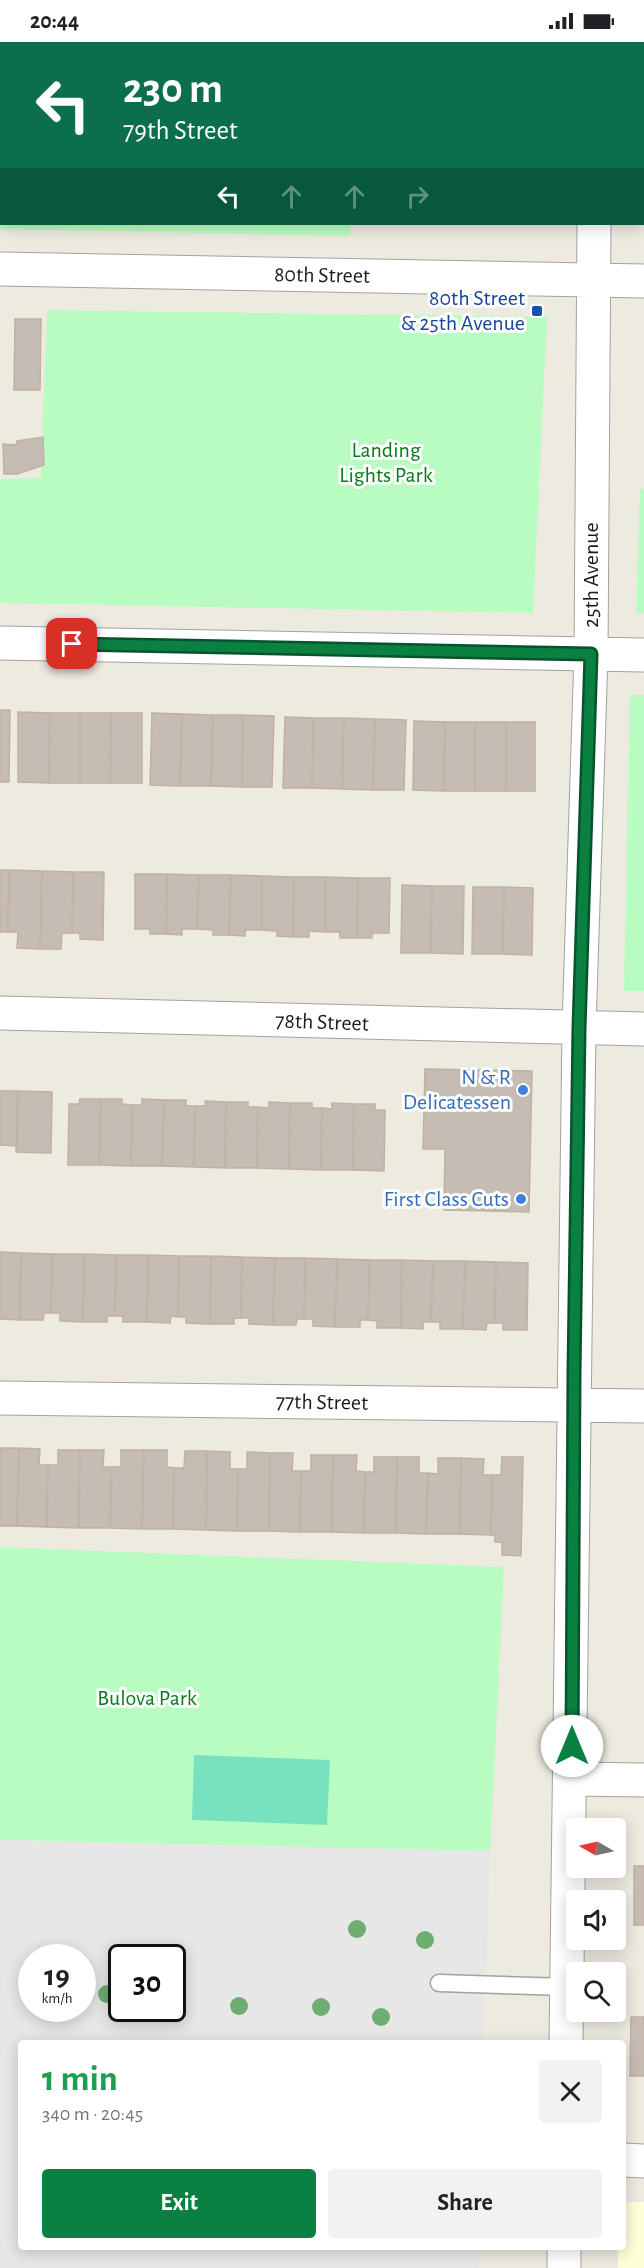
<!DOCTYPE html>
<html lang="en">
<head>
<meta charset="utf-8">
<style>
	body { margin:0; font-family:"Alegreya Sans",sans-serif; background:#f2f2f2; color:#202124; height:100vh; display:flex; flex-direction:column; font-size:22px; white-space:nowrap }
	* { box-sizing:border-box; margin:0 }
	p { font-size:20px; color:#757577 }
	.icon { flex:none; width:33px; height:33px; fill:none; stroke:currentColor; stroke-width:2; stroke-linecap:round; stroke-linejoin:round }
	.map { position:relative; flex:1; overflow:hidden }
	.sheet { position:absolute; left:18px; top:1998px; width:608px; height:210px; display:flex; flex-direction:column; background:#fff; border-radius:6px; box-shadow:0 3px 15px #0003 }
	.sheet>* { flex:none }
	.top-card { position:absolute; left:0px; top:0px; width:645px; height:183px; box-shadow:0 3px 15px #0003; background:#0b6e4f; color:#fff; overflow:hidden }
	.needle { width:39px; rotate:279deg }
	.fabs { position:absolute; left:566px; top:1776px; display:grid; gap:12px }
	.fabs a { display:grid; place-items:center; width:60px; height:60px; border-radius:6px; background:#fff; box-shadow:0 3px 15px #0003; font-size:30px }
	.speed { position:absolute; left:18px; top:1902px; display:flex; gap:12px; font-size:30px; font-weight:700; text-align:center }
	.speed>* { display:grid; place-content:center; width:78px; height:78px; border-radius:50%; background:#fff; box-shadow:0 3px 15px #0003; line-height:1 }
	.speed small { font-size:15px; font-weight:400 }
	.speed .limit { border:3px solid #111; border-radius:9px; background:#fff; color:#111 }
	.pin { position:absolute; display:grid; place-items:center; width:51px; height:51px; color:#fff; margin:-26px; border-radius:12px; box-shadow:0 3px 9px #0006 }
	.me { position:absolute; width:66px; margin:-33px; rotate:0deg; stroke-linejoin:round; filter:drop-shadow(0 0 4px #0008) }
	.turn { display:flex; align-items:center; gap:21px; height:126px; padding:0 24px; font-size:27px }
	.turn .icon { width:78px; height:78px; stroke-width:2.5 }
	.turn b { display:block; font-size:42px; line-height:51px }
	.lanes { display:flex; align-items:center; height:57px; padding:0 24px; background:#0003; justify-content:center; gap:30px; direction:ltr }
	.lanes .off { opacity:.35 }
	.round { display:grid; place-items:center; flex:none; width:63px; height:63px; border-radius:6px; background:#f2f2f2 }
	.headline { display:flex; align-items:center; justify-content:space-between; height:102px; padding:0 24px }
	h1 { font-size:36px; font-weight:600; line-height:45px; color:#1e9e55 }
	.primary-button { display:flex; gap:12px; margin-top:auto; padding:12px 24px }
	.primary-button a { flex:1; height:69px; border-radius:6px; background:#0b8043; color:#fff; font-size:24px; font-weight:600; line-height:69px; text-align:center }
	.primary-button a+a { background:#f2f2f2; color:#202124 }
	.status { display:flex; justify-content:space-between; align-items:center; height:42px; padding:0 30px; background:#fff; direction:ltr }
	.status svg { height:16px; fill:currentColor }
	.map>svg:first-child { display:block }
	.education { fill:#fcffd7 }
	.park { fill:#b8fcc2 }
	.pitch { fill:#78e2c0 }
	.parking { fill:#e7e7e7; fill-rule:evenodd }
	.building { fill:#c5bcb3; stroke:#c0b1a1; stroke-width:1.5 }
	.lines { fill:none; stroke-linecap:round; stroke-linejoin:round }
	.lane-casing { stroke:#a2a2a2; stroke-width:19 }
	.street-casing { stroke:#a2a2a2; stroke-width:35 }
	.lane { stroke:#fff; stroke-width:16 }
	.street { stroke:#fff; stroke-width:33 }
	.tree { fill:#6eae72 }
	.route-casing { stroke:#07532c; stroke-width:15 }
	.route { stroke:#0b8043; stroke-width:10 }
	.transit-dot { fill:#1a4fb4; stroke:#fff; stroke-width:2 }
	.shop-dot { fill:#3f7fe0; stroke:#fff; stroke-width:2 }
	.labels { text-anchor:middle; dominant-baseline:central; stroke-width:6; stroke-linejoin:round; paint-order:stroke }
	.street-label { font-size:22px; fill:#1b1b1b; stroke:#fff }
	.transit-label { font-size:22px; fill:#164399; stroke:#fff; text-anchor:end }
	.park-label { font-size:22px; fill:#067c18; stroke:#fff }
	.shop-label { font-size:22px; fill:#366cbe; stroke:#fff; text-anchor:end }
</style>
</head>
<body>
<div class="status"><b>20:44</b><svg viewBox="0 0 49 12"><path d="M0 12V9h3v3zM5 12V6h3v6zM10 12V3h3v9zM15 12V0h3v12zM26 1h20v11H26zM47 4h2v5h-2z"/></svg></div>
<div class="map">
<svg width="644" height="2226" viewBox="0 0 644 2226">
	<rect width="100%" height="100%" fill="#edeae0"/>
	<path class="education" d="M 623,2160 L 644,2160 L 644,2226 L 618,2226 L 618,2205 L 622,2205 Z"/>
	<path class="park" d="M 0,0 L 143,0 L 2,2 L 2,182 L 351,182 L 350,194 L 0,187 Z
		M 47,268 L 547,275 L 533,571 L 0,561 L 0,437 L 41,436 Z
		M 640,445 L 644,448 L 644,571 L 636,571 Z
		M 630,653 L 644,653 L 644,949 L 624,949 Z
		M 0,1505 L 504,1525 L 490,1809 L 0,1798 Z"/>
	<path class="pitch" d="M 194,1713 L 330,1718 L 327,1783 L 192,1778 Z"/>
	<path class="parking" d="M 0,1798 L 490,1809 L 484,2001 L 21,2001 L 21,2205 L 479,2205 L 478,2226 L 0,2226 ZM 32,1916 L 82,1916 L 82,1966 L 32,1966 ZM 122,1916 L 172,1916 L 172,1966 L 122,1966 Z"/>
	<path class="building" d="M 433,0 L 520,0 L 520,2 L 433,2 Z
		M 15,277 L 41,277 L 40,348 L 14,348 Z
		M 43,395 L 44,423 L 17,432 L 4,432 L 3,402 L 16,403 L 17,399 Z
		M 0,668 L 10,668 L 9,740 L 0,740 Z
		M 18,670 L 50,671 L 49,741 L 18,740 Z
		M 50,671 L 80,671 L 80,741 L 49,741 Z
		M 80,671 L 111,671 L 110,741 L 80,741 Z
		M 111,671 L 142,671 L 142,741 L 110,741 Z
		M 152,671 L 182,672 L 180,744 L 150,743 Z
		M 182,672 L 213,673 L 211,744 L 180,744 Z
		M 213,673 L 243,673 L 242,745 L 211,744 Z
		M 243,673 L 274,674 L 272,745 L 242,745 Z
		M 285,675 L 313,676 L 312,746 L 283,746 Z
		M 313,676 L 344,676 L 342,747 L 312,746 Z
		M 344,676 L 375,677 L 373,748 L 342,747 Z
		M 375,677 L 406,678 L 404,748 L 373,748 Z
		M 414,679 L 445,680 L 444,749 L 413,748 Z
		M 445,680 L 475,680 L 475,749 L 444,749 Z
		M 475,680 L 506,680 L 506,749 L 475,749 Z
		M 506,680 L 535,680 L 535,749 L 506,749 Z
		M 0,828 L 9,828 L 8,890 L 0,890 Z
		M 9,828 L 42,829 L 40,907 L 17,906 L 18,890 L 8,890 Z
		M 42,829 L 73,830 L 72,891 L 62,891 L 61,907 L 40,907 Z
		M 73,830 L 104,830 L 103,898 L 80,897 L 80,891 L 72,891 Z
		M 135,832 L 167,832 L 166,892 L 150,892 L 150,887 L 135,887 Z
		M 167,832 L 199,833 L 197,887 L 182,887 L 182,893 L 166,892 Z
		M 199,833 L 231,833 L 229,893 L 213,893 L 213,888 L 197,887 Z
		M 231,833 L 262,834 L 262,888 L 245,888 L 245,894 L 229,893 Z
		M 262,834 L 294,835 L 293,895 L 277,894 L 277,889 L 262,888 Z
		M 294,835 L 325,835 L 325,890 L 309,889 L 309,895 L 293,895 Z
		M 325,835 L 358,836 L 357,896 L 340,896 L 340,890 L 325,890 Z
		M 358,836 L 390,836 L 389,891 L 372,891 L 372,896 L 357,896 Z
		M 402,843 L 432,844 L 431,911 L 401,911 Z
		M 432,844 L 464,844 L 463,912 L 431,911 Z
		M 473,845 L 504,845 L 503,912 L 472,912 Z
		M 504,845 L 533,846 L 532,913 L 503,912 Z
		M 425,1027 L 532,1029 L 529,1170 L 444,1168 L 445,1107 L 423,1107 Z
		M 0,1049 L 18,1049 L 17,1104 L 0,1103 Z
		M 18,1049 L 52,1050 L 51,1111 L 16,1110 Z
		M 80,1057 L 101,1057 L 99,1123 L 68,1123 L 69,1062 L 79,1062 Z
		M 101,1057 L 122,1057 L 122,1062 L 132,1063 L 131,1124 L 99,1123 Z
		M 142,1057 L 164,1058 L 162,1124 L 131,1124 L 132,1063 L 142,1063 Z
		M 164,1058 L 186,1058 L 186,1064 L 195,1064 L 194,1125 L 162,1124 Z
		M 205,1059 L 226,1060 L 225,1126 L 194,1125 L 195,1064 L 206,1064 Z
		M 226,1060 L 248,1060 L 248,1065 L 258,1065 L 257,1126 L 225,1126 Z
		M 269,1060 L 290,1061 L 289,1127 L 257,1126 L 258,1065 L 269,1066 Z
		M 290,1061 L 312,1061 L 312,1066 L 322,1066 L 321,1128 L 289,1127 Z
		M 332,1061 L 354,1062 L 353,1128 L 321,1128 L 322,1066 L 332,1067 Z
		M 354,1062 L 375,1062 L 375,1068 L 385,1068 L 384,1129 L 353,1128 Z
		M 0,1210 L 21,1211 L 20,1278 L 0,1277 Z
		M 21,1211 L 52,1212 L 51,1271 L 44,1271 L 43,1278 L 20,1278 Z
		M 52,1212 L 84,1212 L 83,1280 L 60,1279 L 60,1271 L 51,1271 Z
		M 84,1212 L 116,1213 L 115,1274 L 107,1274 L 107,1280 L 83,1280 Z
		M 116,1213 L 148,1213 L 147,1280 L 123,1280 L 123,1274 L 115,1274 Z
		M 148,1213 L 179,1214 L 178,1275 L 171,1274 L 170,1281 L 147,1280 Z
		M 179,1214 L 211,1214 L 210,1282 L 186,1281 L 186,1275 L 178,1275 Z
		M 211,1214 L 242,1215 L 241,1276 L 234,1276 L 234,1282 L 210,1282 Z
		M 242,1215 L 275,1216 L 273,1283 L 249,1282 L 249,1276 L 241,1276 Z
		M 275,1216 L 305,1216 L 304,1277 L 297,1277 L 296,1283 L 273,1283 Z
		M 305,1216 L 337,1217 L 335,1285 L 313,1284 L 313,1277 L 304,1277 Z
		M 337,1217 L 369,1218 L 368,1278 L 360,1278 L 360,1285 L 335,1285 Z
		M 369,1218 L 402,1218 L 401,1286 L 377,1286 L 377,1279 L 368,1278 Z
		M 402,1218 L 433,1219 L 431,1280 L 423,1280 L 423,1287 L 401,1286 Z
		M 433,1219 L 465,1219 L 463,1287 L 440,1287 L 440,1280 L 431,1280 Z
		M 465,1219 L 496,1220 L 495,1281 L 487,1281 L 486,1288 L 463,1287 Z
		M 496,1220 L 528,1221 L 527,1288 L 503,1288 L 503,1281 L 495,1281 Z
		M 0,1406 L 19,1406 L 17,1484 L 0,1484 Z
		M 19,1406 L 40,1407 L 39,1423 L 48,1423 L 47,1485 L 17,1484 Z
		M 58,1408 L 80,1408 L 79,1486 L 47,1485 L 48,1423 L 58,1423 Z
		M 80,1408 L 104,1408 L 103,1425 L 112,1425 L 110,1486 L 79,1486 Z
		M 121,1408 L 144,1408 L 142,1487 L 110,1486 L 112,1425 L 121,1425 Z
		M 144,1408 L 167,1408 L 167,1425 L 174,1426 L 173,1487 L 142,1487 Z
		M 185,1409 L 207,1409 L 206,1488 L 173,1487 L 174,1426 L 184,1426 Z
		M 207,1409 L 230,1410 L 230,1427 L 238,1427 L 237,1489 L 206,1488 Z
		M 247,1410 L 270,1411 L 269,1489 L 237,1489 L 238,1427 L 247,1427 Z
		M 270,1411 L 293,1411 L 292,1429 L 301,1429 L 300,1490 L 269,1489 Z
		M 311,1413 L 333,1413 L 332,1490 L 300,1490 L 301,1429 L 311,1429 Z
		M 333,1413 L 357,1413 L 356,1429 L 365,1430 L 364,1491 L 332,1490 Z
		M 374,1415 L 397,1415 L 396,1491 L 364,1491 L 365,1430 L 374,1430 Z
		M 397,1415 L 419,1415 L 419,1431 L 428,1431 L 426,1492 L 396,1491 Z
		M 502,1415 L 523,1415 L 521,1514 L 502,1513 L 502,1500 L 495,1500 L 495,1493 L 491,1493 L 492,1433 L 501,1433 Z
		M 438,1416 L 461,1416 L 460,1492 L 426,1492 L 428,1431 L 438,1432 Z
		M 461,1416 L 484,1417 L 483,1433 L 492,1433 L 491,1493 L 460,1492 Z
		M 634,1824 L 644,1824 L 644,1883 L 634,1883 Z
		M 631,1975 L 644,1975 L 644,2034 L 630,2034 Z"/>
	<g class="lines">
		<defs>
			<path id="lane" d="M 439,1941 L 567,1945"/>
			<path id="street" d="M 598,2 L 598,0
				M 0,227 L 644,239
				M 0,601 L 644,613
				M 0,971 L 644,987
				M 0,1356 L 644,1364
				M 571,1737 L 644,1738
				M 566,2001 L 579,986 L 591,612 L 594,182
				M 622,2118 L 644,2119
				M 564,2226 L 564,2205"/>
		</defs>
		<use href="#lane" class="lane-casing"/>
		<use href="#street" class="street-casing"/>
		<use href="#lane" class="lane"/>
		<use href="#street" class="street"/>
	</g>
	<g class="tree">
		<circle cx="357" cy="1887" r="9"/>
		<circle cx="425" cy="1898" r="9"/>
		<circle cx="107" cy="1952" r="9"/>
		<circle cx="239" cy="1964" r="9"/>
		<circle cx="321" cy="1965" r="9"/>
		<circle cx="381" cy="1975" r="9"/>
	</g>
	<g class="lines">
		<defs>
			<path id="route" d="M 72,602 L 591,612 L 579,986 L 574,1330 L 572,1704"/>
		</defs>
		<use href="#route" class="route-casing"/>
		<use href="#route" class="route"/>
	</g>
	<rect class="transit-dot" x="531" y="263" width="12" height="12" rx="3"/>
	<g class="shop-dot">
		<circle cx="523" cy="1048" r="6"/>
		<circle cx="521" cy="1157" r="6"/>
	</g>
	<g class="labels">
		<g class="street-label">
			<text transform="translate(322 233) rotate(1)">80th Street</text>
			<text transform="translate(591 533) rotate(-90)">25th Avenue</text>
			<text transform="translate(322 980) rotate(2)">78th Street</text>
			<text transform="translate(322 1360) rotate(1)">77th Street</text>
		</g>
		<g class="transit-label">
			<text x="525" y="256">80th Street<tspan x="525" dy="25">&amp; 25th Avenue</tspan></text>
		</g>
		<g class="park-label">
			<text x="386" y="408">Landing<tspan x="386" dy="25">Lights Park</tspan></text>
			<text x="147" y="1656">Bulova Park</text>
		</g>
		<g class="shop-label">
			<text x="511" y="1035">N &amp; R<tspan x="511" dy="25">Delicatessen</tspan></text>
			<text x="509" y="1157">First Class Cuts</text>
		</g>
	</g>
</svg>
<div class="fabs">
<a><svg class="needle" viewBox="-14 -14 28 28"><path d="M0-13l5 13h-10z" fill="#e53935"/><path d="M0 13l5-13h-10z" fill="#757577"/></svg></a>
<a><svg class="icon" aria-label="sound" viewBox="0 0 24 24"><path d="M4 9h4l5-4v14l-5-4H4zM17 9q2 3 0 6"/></svg></a>
<a><svg class="icon" aria-label="search" viewBox="0 0 24 24"><circle cx="10" cy="10" r="6"/><path d="M15 15l6 6"/></svg></a>
</div>
<div class="speed"><div>19<small>km/h</small></div><div class="limit">30</div></div>
<div class="pin" style="left:72px;top:602px;background:#d93025"><svg class="icon" aria-label="arrive" viewBox="0 0 24 24"><path d="M6 21V4h12l-3 4 3 4H6"/></svg></div>
<svg class="me" style="left:572px;top:1704px" viewBox="-20 -20 40 40"><circle r="19" fill="#fff"/><path d="M0-13L10 11 0 6-10 11z" fill="#0b8043"/></svg>
<div class="top-card">
<div class="turn"><svg class="icon" aria-label="left" viewBox="0 0 24 24"><path d="M17 20v-9H6M10 6l-5 5 5 5"/></svg><div><b>230 m</b>79th Street</div></div>
<div class="lanes"><svg class="icon" aria-label="left" viewBox="0 0 24 24"><path d="M17 20v-9H6M10 6l-5 5 5 5"/></svg><svg class="icon off" aria-label="ahead" viewBox="0 0 24 24"><path d="M12 20V5M6 11l6-6 6 6"/></svg><svg class="icon off" aria-label="ahead" viewBox="0 0 24 24"><path d="M12 20V5M6 11l6-6 6 6"/></svg><svg class="icon off" aria-label="right" viewBox="0 0 24 24"><path d="M7 20v-9h11M14 6l5 5-5 5"/></svg></div>
</div>
<section class="sheet">
<div class="headline"><div><h1>1 min</h1><p>340 m · 20:45</p></div><a class="round"><svg class="icon" aria-label="close" viewBox="0 0 24 24"><path d="M6 6l12 12M18 6L6 18"/></svg></a></div>
<div class="primary-button"><a>Exit</a><a>Share</a></div>
</section>
</div>
</body>
</html>
